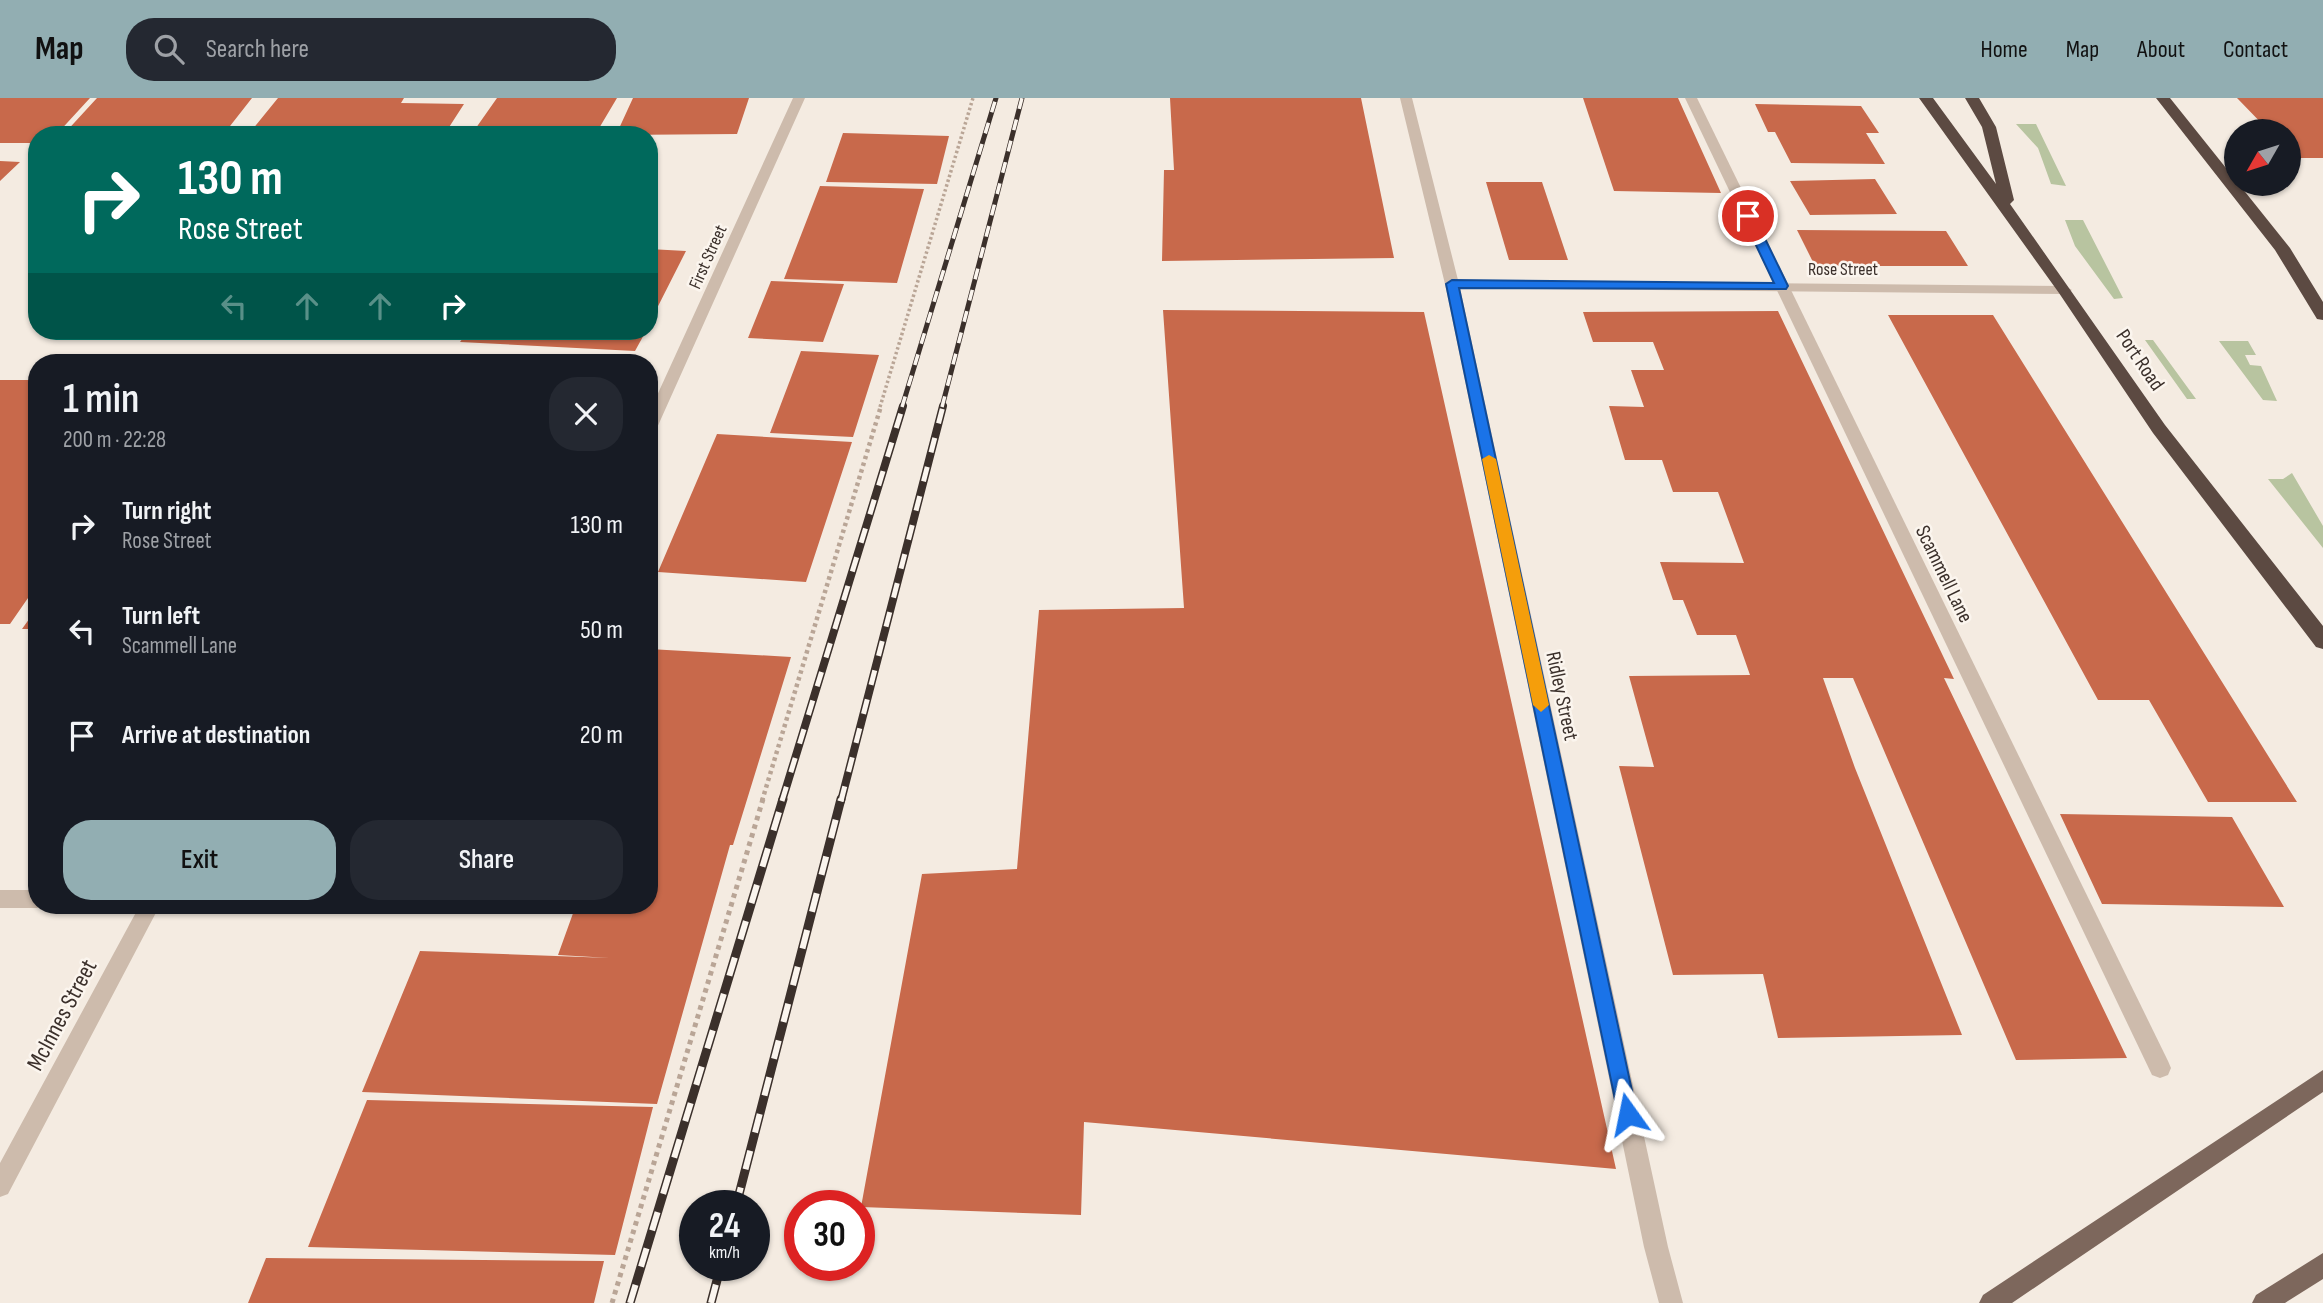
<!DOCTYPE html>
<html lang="en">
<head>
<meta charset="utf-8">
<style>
	body { margin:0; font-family:"Sofia Sans Condensed",sans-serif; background:#242831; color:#f1f3f6; height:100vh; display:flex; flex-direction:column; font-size:26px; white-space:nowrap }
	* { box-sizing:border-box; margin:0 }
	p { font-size:23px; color:#9ea1a6 }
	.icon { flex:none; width:38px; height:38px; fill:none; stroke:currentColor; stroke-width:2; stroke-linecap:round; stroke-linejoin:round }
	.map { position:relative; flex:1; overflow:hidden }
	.drawer { position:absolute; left:28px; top:256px; width:630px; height:560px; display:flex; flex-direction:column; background:#171b24; border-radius:28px; box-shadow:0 2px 5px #0004 }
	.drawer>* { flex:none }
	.top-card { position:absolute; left:28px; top:28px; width:630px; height:214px; border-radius:28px; box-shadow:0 2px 5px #0004; background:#00695c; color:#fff; overflow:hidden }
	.needle { width:46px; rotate:231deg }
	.buttons { position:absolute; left:2224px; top:21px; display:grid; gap:14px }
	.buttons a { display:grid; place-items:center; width:77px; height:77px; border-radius:50%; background:#171b24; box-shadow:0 2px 5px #0004; font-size:35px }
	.speed { position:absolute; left:679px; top:1092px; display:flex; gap:14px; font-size:35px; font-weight:700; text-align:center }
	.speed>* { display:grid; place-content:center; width:91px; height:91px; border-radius:50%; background:#171b24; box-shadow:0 2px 5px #0004; line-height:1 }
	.speed small { font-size:18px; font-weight:400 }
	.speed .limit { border:10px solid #d22; background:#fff; color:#111 }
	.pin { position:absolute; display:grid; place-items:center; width:60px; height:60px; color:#fff; margin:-30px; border:4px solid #fff; border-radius:50%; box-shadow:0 2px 7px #0007 }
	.me { position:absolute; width:77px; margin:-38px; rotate:348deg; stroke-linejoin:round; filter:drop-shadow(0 0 5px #0008) }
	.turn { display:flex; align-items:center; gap:24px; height:147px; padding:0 35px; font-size:32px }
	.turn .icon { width:91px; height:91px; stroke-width:2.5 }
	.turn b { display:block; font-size:49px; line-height:60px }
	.lanes { display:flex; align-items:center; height:66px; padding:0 35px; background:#0003; justify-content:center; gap:35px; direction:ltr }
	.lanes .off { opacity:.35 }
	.round { display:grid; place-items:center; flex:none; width:74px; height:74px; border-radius:28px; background:#242831 }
	.overview { display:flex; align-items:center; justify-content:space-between; height:119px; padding:0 35px }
	h1 { font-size:42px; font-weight:600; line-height:52px }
	.primary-button { display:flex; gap:14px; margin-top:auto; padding:14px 35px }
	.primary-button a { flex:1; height:80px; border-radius:28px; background:#92aeb2; color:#111; font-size:28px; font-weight:600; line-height:80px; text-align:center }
	.primary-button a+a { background:#242831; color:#f1f3f6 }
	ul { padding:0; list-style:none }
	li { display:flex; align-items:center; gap:21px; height:105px; padding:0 35px }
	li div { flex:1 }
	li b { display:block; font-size:26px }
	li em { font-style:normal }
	header { display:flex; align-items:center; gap:42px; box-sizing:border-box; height:98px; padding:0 35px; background:#92aeb2; color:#111 }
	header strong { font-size:33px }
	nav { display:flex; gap:38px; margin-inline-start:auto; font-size:24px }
	.search { width:490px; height:63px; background:#242831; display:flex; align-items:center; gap:18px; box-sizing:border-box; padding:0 24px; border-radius:28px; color:#9ea1a6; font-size:26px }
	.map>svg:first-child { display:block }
	.green { fill:#b8c4a0 }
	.building { fill:#c8694b }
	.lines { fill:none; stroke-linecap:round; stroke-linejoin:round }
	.path-far2 { stroke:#b9a596; stroke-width:3.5; stroke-dasharray:2.5 2.5; stroke-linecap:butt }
	.path-far1 { stroke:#b9a596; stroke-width:4.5; stroke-dasharray:3.5 3.5; stroke-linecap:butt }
	.path { stroke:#b9a596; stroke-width:5; stroke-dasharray:4.5 4.5; stroke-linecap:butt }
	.lane { fill:#cdbbac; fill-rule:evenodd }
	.street { fill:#cdbbac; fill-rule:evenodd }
	.primary { fill:#7d675c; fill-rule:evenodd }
	.highway { fill:#5c4a42; fill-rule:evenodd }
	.rail-far2-casing { stroke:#3b302b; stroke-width:5 }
	.rail-far1-casing { stroke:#3b302b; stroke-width:8 }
	.rail-casing { stroke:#3b302b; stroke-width:9 }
	.rail-far2 { stroke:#fbf5ee; stroke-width:3.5; stroke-dasharray:11; stroke-linecap:butt }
	.rail-far1 { stroke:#fbf5ee; stroke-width:5; stroke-dasharray:15; stroke-linecap:butt }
	.rail { stroke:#fbf5ee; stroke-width:6; stroke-dasharray:19; stroke-linecap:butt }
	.route { fill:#1a73e8; stroke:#114b97; stroke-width:2 }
	.slow { fill:#f59e0b }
	.labels { text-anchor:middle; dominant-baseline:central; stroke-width:5; stroke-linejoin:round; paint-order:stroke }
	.far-street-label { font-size:18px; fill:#3b302b; stroke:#fbf5ee }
	.street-label { font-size:21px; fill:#3b302b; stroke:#fbf5ee }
	.near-street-label { font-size:24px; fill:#3b302b; stroke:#fbf5ee }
</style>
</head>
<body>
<header>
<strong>Map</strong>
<div class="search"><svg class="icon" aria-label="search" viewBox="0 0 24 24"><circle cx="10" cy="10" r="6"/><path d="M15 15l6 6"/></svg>Search here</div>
<nav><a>Home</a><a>Map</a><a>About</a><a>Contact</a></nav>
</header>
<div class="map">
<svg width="2323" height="1205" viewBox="0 0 2323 1205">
	<rect width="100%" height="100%" fill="#f4ebe1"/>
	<path class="green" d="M 2016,26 L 2036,26 L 2066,88 L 2051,86 L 2038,50 Z
		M 2065,122 L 2083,122 L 2123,200 L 2114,201 L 2075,148 Z
		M 2145,242 L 2153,242 L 2196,301 L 2187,301 Z
		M 2219,243 L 2248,243 L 2256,257 L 2245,257 L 2250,267 L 2261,268 L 2277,303 L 2263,302 Z
		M 2292,375 L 2323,428 L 2323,450 L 2268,381 L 2283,381 Z"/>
	<path class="building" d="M 0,0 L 90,0 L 56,37 L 37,37 L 37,45 L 0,45 Z
		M 97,0 L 252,0 L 223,37 L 63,37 Z
		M 278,0 L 404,0 L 401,5 L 464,6 L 444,37 L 248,37 Z
		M 497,0 L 617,0 L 595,37 L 471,37 Z
		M 633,0 L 749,0 L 737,36 L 616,37 Z
		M 1170,0 L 1361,0 L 1394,160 L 1162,163 L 1164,72 L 1174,72 Z
		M 1583,0 L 1678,0 L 1721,95 L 1614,93 Z
		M 2237,0 L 2323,0 L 2323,60 L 2295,60 L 2289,54 L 2289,33 L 2269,33 Z
		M 1755,6 L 1861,8 L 1879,35 L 1866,35 L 1885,66 L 1791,65 L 1775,34 L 1768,34 Z
		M 843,35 L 949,38 L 937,86 L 826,84 Z
		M 0,63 L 20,64 L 0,83 Z
		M 1875,81 L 1897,116 L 1810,117 L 1790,83 Z
		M 1486,84 L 1542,84 L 1568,162 L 1509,162 Z
		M 820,88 L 924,91 L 897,185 L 784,181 Z
		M 1797,132 L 1946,133 L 1968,168 L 1815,168 Z
		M 649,151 L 686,153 L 649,226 Z
		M 771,183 L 844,186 L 823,244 L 748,240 Z
		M 1163,212 L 1424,214 L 1616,1071 L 1084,1024 L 1081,1117 L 861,1109 L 922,776 L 1017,771 L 1039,512 L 1184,510 Z
		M 1778,213 L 1954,581 L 1944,580 L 2127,960 L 2016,962 L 1853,580 L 1823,580 L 1855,670 L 1962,937 L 1778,940 L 1763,876 L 1673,877 L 1619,668 L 1654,669 L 1629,578 L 1750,577 L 1736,537 L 1697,537 L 1683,502 L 1673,502 L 1660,464 L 1744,465 L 1718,394 L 1673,394 L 1662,362 L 1625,362 L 1609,308 L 1644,309 L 1631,272 L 1664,272 L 1653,244 L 1593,244 L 1583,214 Z
		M 1888,217 L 1993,217 L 2297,704 L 2208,704 L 2149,602 L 2098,602 Z
		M 468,233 L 646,233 L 635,253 L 460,244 Z
		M 801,253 L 879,257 L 853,339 L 770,335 Z
		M 0,282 L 37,282 L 37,487 L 10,526 L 0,526 Z
		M 717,336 L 852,344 L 806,484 L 658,474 Z
		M 37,510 L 37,531 L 22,531 Z
		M 649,551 L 791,559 L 733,747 L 730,747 L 657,1006 L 362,994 L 420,853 L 610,860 L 558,857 L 576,807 L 649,807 Z
		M 2060,716 L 2232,719 L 2284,809 L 2102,806 Z
		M 367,1002 L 653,1009 L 615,1157 L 308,1149 Z
		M 266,1160 L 604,1163 L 594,1205 L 248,1205 Z"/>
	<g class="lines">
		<path class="path-far2" d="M 880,309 L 973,0"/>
		<path class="path-far1" d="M 762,703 L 881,308"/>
		<path class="path" d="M 612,1205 L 763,701"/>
		<path class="lane" d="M 1685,0 L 1697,0 L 2168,963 L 2171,970 L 2168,977 L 2160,980 L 2152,977 Z"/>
		<path class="street" d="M 793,0 L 805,0 L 656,332 L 649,337 L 649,315 Z
			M 1400,0 L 1412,0 L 1458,182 L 2065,188 L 2072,192 L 2065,196 L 1460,190 L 1668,1149 L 1683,1205 L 1659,1205 L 1644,1149 L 1445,186 Z
			M 0,792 L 37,792 L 37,807 L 44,807 L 37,810 L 0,810 Z
			M 140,807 L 160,807 L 8,1096 L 0,1099 L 0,1065 Z"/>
		<path class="primary" d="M 2323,972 L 2323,994 L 2012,1205 L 1979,1205 L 1983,1197 Z
			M 2323,1155 L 2323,1181 L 2285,1205 L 2252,1205 L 2256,1197 Z"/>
		<path class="highway" d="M 1919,0 L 1933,0 L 1996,86 L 1982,29 L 1965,0 L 1979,0 L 1996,29 L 2014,102 L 2010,106 L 2165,327 L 2323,528 L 2323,551 L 2316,549 L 2153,335 L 2059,195 Z
			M 2156,0 L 2170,0 L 2290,150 L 2323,204 L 2323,222 L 2317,221 L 2275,152 Z"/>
		<defs>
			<path id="rail-far2" d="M 902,309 L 996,0
				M 942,309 L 1022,0"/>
			<path id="rail-far1" d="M 782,703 L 903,308
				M 841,703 L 943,308"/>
			<path id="rail" d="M 736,1108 L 841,701
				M 630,1205 L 783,701
				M 711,1205 L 721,1167"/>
		</defs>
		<use href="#rail-far2" class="rail-far2-casing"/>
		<use href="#rail-far1" class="rail-far1-casing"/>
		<use href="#rail" class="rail-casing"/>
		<use href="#rail-far2" class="rail-far2"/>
		<use href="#rail-far1" class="rail-far1"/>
		<use href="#rail" class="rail"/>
	</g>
	<path class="route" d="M 1748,114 L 1754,118 L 1788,188 L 1786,191 L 1459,190 L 1637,1016 L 1634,1023 L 1628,1025 L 1621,1023 L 1618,1016 L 1446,186 L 1452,182 L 1774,185 L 1742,118 Z"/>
	<path class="slow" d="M 1489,357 L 1496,361 L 1549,607 L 1541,614 L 1533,607 L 1482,361 Z"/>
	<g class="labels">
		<g class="far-street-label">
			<text transform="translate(708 159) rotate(-66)">First Street</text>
			<text x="1843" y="171">Rose Street</text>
		</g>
		<g class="street-label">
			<text transform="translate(2140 262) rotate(56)">Port Road</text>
			<text transform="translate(1944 476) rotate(64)">Scammell Lane</text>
			<text transform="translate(1562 598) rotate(78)">Ridley Street</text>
		</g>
		<g class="near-street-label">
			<text transform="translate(62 917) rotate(-62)">McInnes Street</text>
		</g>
	</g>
</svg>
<div class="buttons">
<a><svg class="needle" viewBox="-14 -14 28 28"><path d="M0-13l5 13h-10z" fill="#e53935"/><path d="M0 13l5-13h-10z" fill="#9ea1a6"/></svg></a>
</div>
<div class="speed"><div>24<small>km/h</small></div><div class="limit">30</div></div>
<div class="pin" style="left:1748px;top:118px;background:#d93025"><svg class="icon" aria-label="arrive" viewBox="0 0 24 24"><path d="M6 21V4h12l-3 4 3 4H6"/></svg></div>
<svg class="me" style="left:1628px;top:1016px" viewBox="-20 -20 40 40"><path d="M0-17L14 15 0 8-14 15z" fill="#1a73e8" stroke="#fff" stroke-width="4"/></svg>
<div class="top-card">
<div class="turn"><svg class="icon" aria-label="right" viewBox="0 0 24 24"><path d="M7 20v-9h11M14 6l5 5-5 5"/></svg><div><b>130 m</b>Rose Street</div></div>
<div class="lanes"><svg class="icon off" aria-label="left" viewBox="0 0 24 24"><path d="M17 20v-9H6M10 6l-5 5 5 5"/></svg><svg class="icon off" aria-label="ahead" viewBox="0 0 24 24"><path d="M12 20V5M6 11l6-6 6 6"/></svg><svg class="icon off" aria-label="ahead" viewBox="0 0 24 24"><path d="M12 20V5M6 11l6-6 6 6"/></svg><svg class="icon" aria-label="right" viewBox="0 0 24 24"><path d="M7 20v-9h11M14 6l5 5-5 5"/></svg></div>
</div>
<section class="drawer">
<div class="overview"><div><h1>1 min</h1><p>200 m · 22:28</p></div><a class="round"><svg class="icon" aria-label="close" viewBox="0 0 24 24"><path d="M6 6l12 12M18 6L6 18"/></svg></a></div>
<ul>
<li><svg class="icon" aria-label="right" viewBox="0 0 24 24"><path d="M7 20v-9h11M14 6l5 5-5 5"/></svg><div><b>Turn right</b><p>Rose Street</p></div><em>130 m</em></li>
<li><svg class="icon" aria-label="left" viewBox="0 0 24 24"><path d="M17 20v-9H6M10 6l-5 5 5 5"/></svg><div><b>Turn left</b><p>Scammell Lane</p></div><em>50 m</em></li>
<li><svg class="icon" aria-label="arrive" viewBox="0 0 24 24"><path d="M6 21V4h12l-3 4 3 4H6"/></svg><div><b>Arrive at destination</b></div><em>20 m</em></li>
</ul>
<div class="primary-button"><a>Exit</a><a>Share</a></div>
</section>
</div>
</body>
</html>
